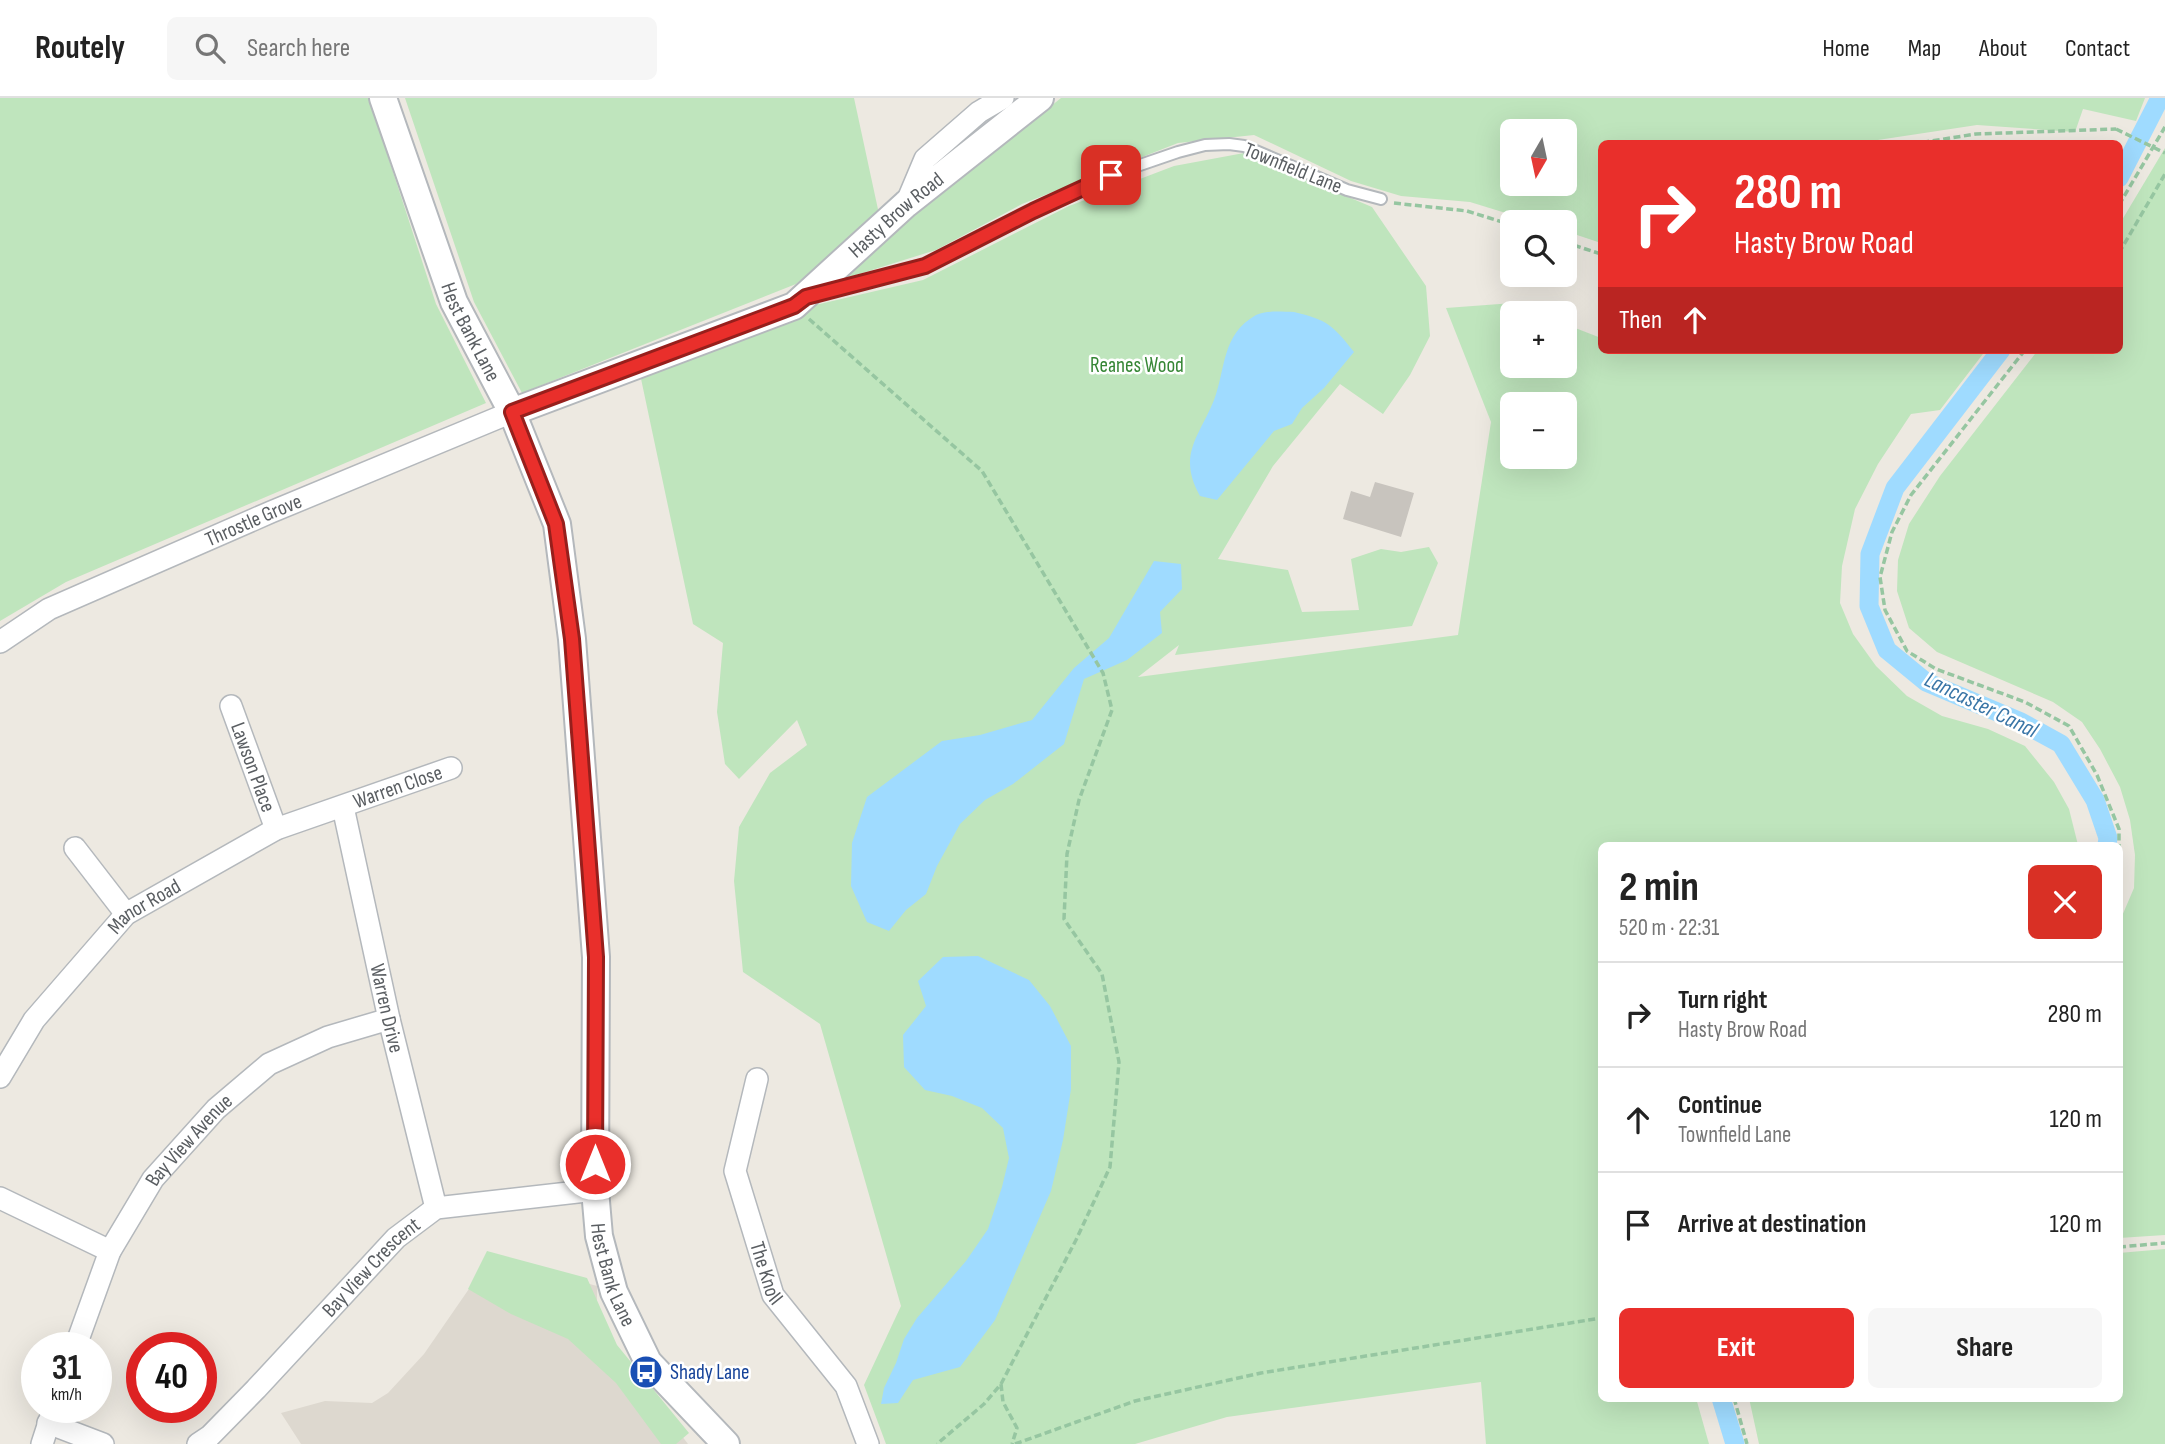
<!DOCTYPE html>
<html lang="en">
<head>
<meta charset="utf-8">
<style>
	body { margin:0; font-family:"Sofia Sans Condensed",sans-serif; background:#f6f6f6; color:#222; height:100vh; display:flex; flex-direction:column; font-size:26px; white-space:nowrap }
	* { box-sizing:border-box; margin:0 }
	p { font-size:23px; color:#767676 }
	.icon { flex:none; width:38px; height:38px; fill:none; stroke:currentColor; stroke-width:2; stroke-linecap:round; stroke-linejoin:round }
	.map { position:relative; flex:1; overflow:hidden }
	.side { position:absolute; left:1598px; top:744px; width:525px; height:560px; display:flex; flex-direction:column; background:#fff; border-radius:10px; box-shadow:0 7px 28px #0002 }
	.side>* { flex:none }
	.hud { position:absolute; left:1598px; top:42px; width:525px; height:214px; border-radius:10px; box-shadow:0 7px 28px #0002; background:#e92f2b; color:#fff; overflow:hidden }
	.needle { width:46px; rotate:189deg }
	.tools { position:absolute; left:1500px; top:21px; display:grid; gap:14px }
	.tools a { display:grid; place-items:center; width:77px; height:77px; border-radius:10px; background:#fff; box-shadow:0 7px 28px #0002; font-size:35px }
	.speed { position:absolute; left:21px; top:1234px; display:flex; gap:14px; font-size:35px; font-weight:700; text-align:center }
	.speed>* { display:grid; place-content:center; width:91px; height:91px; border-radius:50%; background:#fff; box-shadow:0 7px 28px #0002; line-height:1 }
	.speed small { font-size:18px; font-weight:400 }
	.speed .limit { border:10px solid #d22; background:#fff; color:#111 }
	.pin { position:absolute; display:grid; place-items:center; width:60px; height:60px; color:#fff; margin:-30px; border-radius:14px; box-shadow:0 4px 10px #0006 }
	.me { position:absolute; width:77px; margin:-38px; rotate:0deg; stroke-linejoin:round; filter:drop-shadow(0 0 5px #0008) }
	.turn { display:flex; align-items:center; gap:24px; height:147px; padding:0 21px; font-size:32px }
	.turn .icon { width:91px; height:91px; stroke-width:2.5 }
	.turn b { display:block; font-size:49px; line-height:60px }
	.then { display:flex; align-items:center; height:66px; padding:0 21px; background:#0003; gap:14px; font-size:26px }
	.round { display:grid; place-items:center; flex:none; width:74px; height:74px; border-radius:10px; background:#f6f6f6 }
	.head { display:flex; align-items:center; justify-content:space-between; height:119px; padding:0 21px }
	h1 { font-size:42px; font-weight:700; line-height:52px }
	.cta { display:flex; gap:14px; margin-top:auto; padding:14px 21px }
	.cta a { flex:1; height:80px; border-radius:10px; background:#e92f2b; color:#fff; font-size:28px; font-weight:700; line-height:80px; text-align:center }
	.cta a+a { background:#f6f6f6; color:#222 }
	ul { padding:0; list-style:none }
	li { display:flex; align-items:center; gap:21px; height:105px; padding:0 21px; border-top:2px solid #e0e0e0 }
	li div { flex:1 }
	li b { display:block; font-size:26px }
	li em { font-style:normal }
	header { display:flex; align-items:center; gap:42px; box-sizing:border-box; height:98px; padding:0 35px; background:#fff; border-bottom:2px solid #e0e0e0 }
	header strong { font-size:33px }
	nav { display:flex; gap:38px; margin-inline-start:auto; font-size:24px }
	.search { width:490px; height:63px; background:#f6f6f6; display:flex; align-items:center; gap:18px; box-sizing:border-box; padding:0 24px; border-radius:10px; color:#767676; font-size:26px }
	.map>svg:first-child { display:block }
	.education { fill:#ddd8cf }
	.green { fill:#bfe5bd; fill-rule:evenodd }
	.water { fill:#9fdbff }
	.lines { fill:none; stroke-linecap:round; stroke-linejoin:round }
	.canal { stroke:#9fdbff; stroke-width:19 }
	.building { fill:#c8c4be }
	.service-casing { stroke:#b4b8bc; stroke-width:14 }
	.minor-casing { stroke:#b4b8bc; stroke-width:24 }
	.tertiary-casing { stroke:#b4b8bc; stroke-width:30 }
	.path { stroke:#96c6a1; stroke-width:3.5; stroke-dasharray:7 3.5; stroke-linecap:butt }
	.service { stroke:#fff; stroke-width:10 }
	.minor { stroke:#fff; stroke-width:21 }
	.tertiary { stroke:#fff; stroke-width:26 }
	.path-bridge { stroke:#96c6a1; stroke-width:3.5; stroke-dasharray:7 3.5; stroke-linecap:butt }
	.route-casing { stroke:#971f1c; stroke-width:18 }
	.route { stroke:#e92f2b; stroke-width:12 }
	.labels { text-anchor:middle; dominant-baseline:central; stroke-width:5; stroke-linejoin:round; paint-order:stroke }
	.street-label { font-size:21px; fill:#5a5e62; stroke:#fff }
	.park-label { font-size:21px; fill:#368635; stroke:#fff }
	.transit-label { font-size:21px; fill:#164399; stroke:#fff; text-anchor:start }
	.water-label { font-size:23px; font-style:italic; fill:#3a76a7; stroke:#fff }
</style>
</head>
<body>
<header>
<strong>Routely</strong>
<div class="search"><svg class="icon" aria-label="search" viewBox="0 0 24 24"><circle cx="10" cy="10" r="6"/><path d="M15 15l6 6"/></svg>Search here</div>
<nav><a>Home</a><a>Map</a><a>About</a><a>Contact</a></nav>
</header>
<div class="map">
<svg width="2165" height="1346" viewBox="0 0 2165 1346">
	<rect width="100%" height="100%" fill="#ede9e1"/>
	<path class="education" d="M 491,1159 L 597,1188 L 597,1219 L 604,1235 L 688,1346 L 301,1346 L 281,1315 L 325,1303 L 372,1305 L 388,1295 L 424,1256 Z"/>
	<path class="green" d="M 0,0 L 369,0 L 436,206 L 486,305 L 66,484 L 0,523 Z
		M 405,0 L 854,0 L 879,116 L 796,186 L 522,295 L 474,204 Z
		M 1061,0 L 2145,0 L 2136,23 L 2083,11 L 2075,34 L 1977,27 L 1858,45 L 1601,46 L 1601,145 L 1565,133 L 1564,124 L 1535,124 L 1470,104 L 1401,98 L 1351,83 L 1254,37 L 1178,45 L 1022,106 L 936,152 L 840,182 L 862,160 ZM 1512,33 L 1564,33 L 1564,86 L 1512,86 Z
		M 2165,50 L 2165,1137 L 2119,1140 L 2119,825 L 2134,790 L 2135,757 L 2130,722 L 2120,689 L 2100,651 L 2082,624 L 2053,604 L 1937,554 L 1909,530 L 1897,493 L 1898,462 L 1909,426 L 1940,378 L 2038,252 L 2119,252 L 2119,127 Z
		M 1244,55 L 1372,109 L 1426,188 L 1430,238 L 1410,277 L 1383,316 L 1340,286 L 1273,368 L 1218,461 L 1288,472 L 1302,514 L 1359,512 L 1351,461 L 1381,451 L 1401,454 L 1429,449 L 1438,465 L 1412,528 L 1175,557 L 1179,547 L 1138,579 L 1458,537 L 1491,324 L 1446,210 L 1513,205 L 1539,215 L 1512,215 L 1512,268 L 1564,268 L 1565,226 L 1601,240 L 1601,252 L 1986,252 L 1940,312 L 1911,316 L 1878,366 L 1855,411 L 1842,468 L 1840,505 L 1853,536 L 1876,568 L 1907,598 L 1942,618 L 1988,631 L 2025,648 L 2054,684 L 2069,711 L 2078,747 L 1601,747 L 1601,1300 L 1696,1300 L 1709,1346 L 1486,1346 L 1481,1284 L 1227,1319 L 1135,1346 L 886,1346 L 864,1287 L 901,1208 L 820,926 L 743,874 L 734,783 L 739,729 L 770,675 L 807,647 L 797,622 L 739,681 L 725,666 L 717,614 L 723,545 L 693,526 L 640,276 L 811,208 L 923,182 L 1069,108 L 1174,68 ZM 1512,306 L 1564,306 L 1564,359 L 1512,359 Z
		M 2165,1151 L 2165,1346 L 1759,1346 L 1749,1300 L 2119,1300 L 2119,1155 Z
		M 487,1153 L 587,1180 L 617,1247 L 689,1335 L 676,1346 L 661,1346 L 616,1285 L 568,1241 L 511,1216 L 468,1191 Z"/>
	<path class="water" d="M 1294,214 C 1327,222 1332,226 1354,254 L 1324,290 L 1302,310 L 1292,326 L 1274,333 L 1217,402 L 1200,398 C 1177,357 1199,339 1214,302 C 1226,271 1221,237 1256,217 C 1265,212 1283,214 1294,214 Z
		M 1154,463 L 1181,466 L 1182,491 L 1160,514 L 1162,535 L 1127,562 L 1084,581 L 1064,646 L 1013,686 L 985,702 L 960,726 L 937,768 L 926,796 L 906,812 L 889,833 L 867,824 L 851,788 L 852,745 L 867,699 L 942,643 L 980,637 L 1032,622 L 1074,570 L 1109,540 Z
		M 978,858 L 1029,882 L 1050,908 L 1071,948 L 1071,991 L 1063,1042 L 1051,1093 L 995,1222 L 960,1269 L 913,1282 L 898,1305 L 881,1306 L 884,1290 L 896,1265 L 904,1241 L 917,1220 L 966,1163 L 988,1131 L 1002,1089 L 1009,1060 L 1003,1030 L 982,1010 L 952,998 L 925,992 L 904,969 L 903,937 L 926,908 L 918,883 L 943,859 Z"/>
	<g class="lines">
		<path class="canal" d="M 2119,80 L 2160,0
			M 2001,252 L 1895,390 L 1870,456 L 1869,508 L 1887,552 L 1926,584 L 2021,624 L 2061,646 L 2095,702 L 2108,740 L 2107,747
			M 1721,1300 L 1735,1346"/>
	</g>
	<path class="building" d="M 1375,384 L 1414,395 L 1401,439 L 1343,421 L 1351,393 L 1370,399 Z"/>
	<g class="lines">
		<defs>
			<path id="service" d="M 818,196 L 925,168 L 1033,113 L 1111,77 L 1178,54 L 1205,47 L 1229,46 L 1244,48 L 1347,92 L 1381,101"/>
			<g id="minor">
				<path d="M 906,106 L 925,61 L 979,14 L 1003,0"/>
				<path id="s1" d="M 0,544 L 49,511 L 271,414 L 512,314"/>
				<path id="s2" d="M 231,608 L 276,731"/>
				<path id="s3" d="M 343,709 L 389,921 L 436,1110"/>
				<path d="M 75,750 L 126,816"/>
				<path id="s4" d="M 0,979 L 34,922 L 126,816 L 276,731 L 451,670"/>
				<path id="s5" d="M 757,981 L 735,1073 L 773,1197 L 846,1288 L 868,1346"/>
				<path d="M 0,1100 L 110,1153"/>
				<path id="s6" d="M 75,1250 L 110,1153 L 153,1081 L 216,1011 L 269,966 L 328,939 L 389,921"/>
				<path d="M 48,1325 L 103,1346"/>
				<path d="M 42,1346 L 54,1309"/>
				<path id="s7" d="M 198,1346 L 210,1338 L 256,1291 L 396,1140 L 436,1110 L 595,1092"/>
			</g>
			<g id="tertiary">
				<path id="s8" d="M 383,0 L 454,204 L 512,314 L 557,426 L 572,541 L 596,859 L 595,1092 L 599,1138 L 614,1194 L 648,1264 L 726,1346"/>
				<path id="s9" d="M 512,314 L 794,208 L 906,106 L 1040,0"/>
			</g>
		</defs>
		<use href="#service" class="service-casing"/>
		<use href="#minor" class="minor-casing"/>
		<use href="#tertiary" class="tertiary-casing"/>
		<path class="path" d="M 1912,46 L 1976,36 L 2116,31
			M 1394,105 L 1467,113 L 1512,127
			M 2119,107 L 2165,29
			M 1564,144 L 1601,156
			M 2119,155 L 2165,76
			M 809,221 L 982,373 L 1103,575 L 1112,612 L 1079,702 L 1067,756 L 1064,821 L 1102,876 L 1119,964 L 1110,1069 L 1076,1142 L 1001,1286 L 984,1306 L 937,1346
			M 2025,252 L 1911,397 L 1892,434 L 1880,479 L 1885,512 L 1907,553 L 1936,571 L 2025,604 L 2069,628 L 2097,677 L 2119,731 L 2119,782
			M 2119,1149 L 2165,1145
			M 1001,1286 L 1003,1304 L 1017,1330 L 1012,1346
			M 1734,1300 L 1747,1346
			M 1015,1346 L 1135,1303 L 1261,1275 L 1601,1220"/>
		<use href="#service" class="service"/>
		<use href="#minor" class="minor"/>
		<use href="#tertiary" class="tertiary"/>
		<path class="path-bridge" d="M 2116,31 L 2165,55"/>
	</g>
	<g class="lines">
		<defs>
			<path id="route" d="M 595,1066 L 596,859 L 572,541 L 556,426 L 512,314 L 794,208 L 806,199 L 925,168 L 1033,113 L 1111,77"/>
		</defs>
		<use href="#route" class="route-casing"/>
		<use href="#route" class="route"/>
	</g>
	<defs>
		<symbol id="bus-disc" viewBox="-11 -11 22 22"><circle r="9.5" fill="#1a4fb4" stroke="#fff"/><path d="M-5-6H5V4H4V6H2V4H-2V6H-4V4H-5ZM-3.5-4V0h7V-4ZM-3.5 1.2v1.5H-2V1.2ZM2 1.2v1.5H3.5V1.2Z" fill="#fff"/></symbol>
	</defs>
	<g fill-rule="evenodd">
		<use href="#bus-disc" x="627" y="1255" width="38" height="38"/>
	</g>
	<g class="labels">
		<g class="street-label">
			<text transform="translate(1293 70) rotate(22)">Townfield Lane</text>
			<text stroke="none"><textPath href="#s9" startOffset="438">Hasty Brow Road</textPath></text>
			<text stroke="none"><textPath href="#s8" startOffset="250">Hest Bank Lane</textPath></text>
			<text stroke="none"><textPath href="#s1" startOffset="282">Throstle Grove</textPath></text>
			<text stroke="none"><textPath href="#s2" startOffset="65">Lawson Place</textPath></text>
			<text stroke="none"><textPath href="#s4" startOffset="508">Warren Close</textPath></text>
			<text stroke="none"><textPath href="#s4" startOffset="226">Manor Road</textPath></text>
			<text stroke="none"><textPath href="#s3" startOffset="206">Warren Drive</textPath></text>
			<text stroke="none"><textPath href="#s6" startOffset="240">Bay View Avenue</textPath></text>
			<text stroke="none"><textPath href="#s7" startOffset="248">Bay View Crescent</textPath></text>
			<text stroke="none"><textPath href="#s5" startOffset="201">The Knoll</textPath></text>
			<text stroke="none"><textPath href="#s8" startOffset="1216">Hest Bank Lane</textPath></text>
		</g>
		<g class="park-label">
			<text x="1137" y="267">Reanes Wood</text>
		</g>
		<g class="transit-label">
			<text x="670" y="1274">Shady Lane</text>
		</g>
		<g class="water-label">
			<text transform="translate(1981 607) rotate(26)">Lancaster Canal</text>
		</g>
	</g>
</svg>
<div class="tools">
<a><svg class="needle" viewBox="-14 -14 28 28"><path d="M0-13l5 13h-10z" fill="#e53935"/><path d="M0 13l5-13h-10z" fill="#767676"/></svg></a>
<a><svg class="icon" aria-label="search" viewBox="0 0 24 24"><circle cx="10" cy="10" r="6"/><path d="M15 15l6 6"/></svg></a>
<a>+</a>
<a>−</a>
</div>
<div class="speed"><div>31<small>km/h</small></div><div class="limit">40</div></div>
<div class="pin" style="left:1111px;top:77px;background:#d93025"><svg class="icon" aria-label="arrive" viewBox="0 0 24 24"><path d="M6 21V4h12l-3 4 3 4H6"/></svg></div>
<svg class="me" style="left:595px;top:1066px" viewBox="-20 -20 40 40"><circle r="17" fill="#e92f2b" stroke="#fff" stroke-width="3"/><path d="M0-11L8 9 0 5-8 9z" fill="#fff"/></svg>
<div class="hud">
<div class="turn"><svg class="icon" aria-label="right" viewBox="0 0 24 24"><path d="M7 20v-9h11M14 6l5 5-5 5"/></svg><div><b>280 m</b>Hasty Brow Road</div></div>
<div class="then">Then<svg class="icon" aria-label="ahead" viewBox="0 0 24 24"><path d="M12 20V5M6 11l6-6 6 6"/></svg></div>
</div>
<section class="side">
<div class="head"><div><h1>2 min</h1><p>520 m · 22:31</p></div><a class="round" style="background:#d93025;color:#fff"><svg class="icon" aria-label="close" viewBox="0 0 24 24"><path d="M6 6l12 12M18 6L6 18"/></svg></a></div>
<ul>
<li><svg class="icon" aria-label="right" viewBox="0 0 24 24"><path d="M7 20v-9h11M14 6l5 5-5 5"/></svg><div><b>Turn right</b><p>Hasty Brow Road</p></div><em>280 m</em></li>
<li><svg class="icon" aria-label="ahead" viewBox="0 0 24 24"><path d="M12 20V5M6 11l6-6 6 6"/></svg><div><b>Continue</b><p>Townfield Lane</p></div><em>120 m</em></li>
<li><svg class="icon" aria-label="arrive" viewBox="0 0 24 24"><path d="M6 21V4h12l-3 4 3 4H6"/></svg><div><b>Arrive at destination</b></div><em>120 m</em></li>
</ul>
<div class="cta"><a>Exit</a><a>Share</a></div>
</section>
</div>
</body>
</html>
